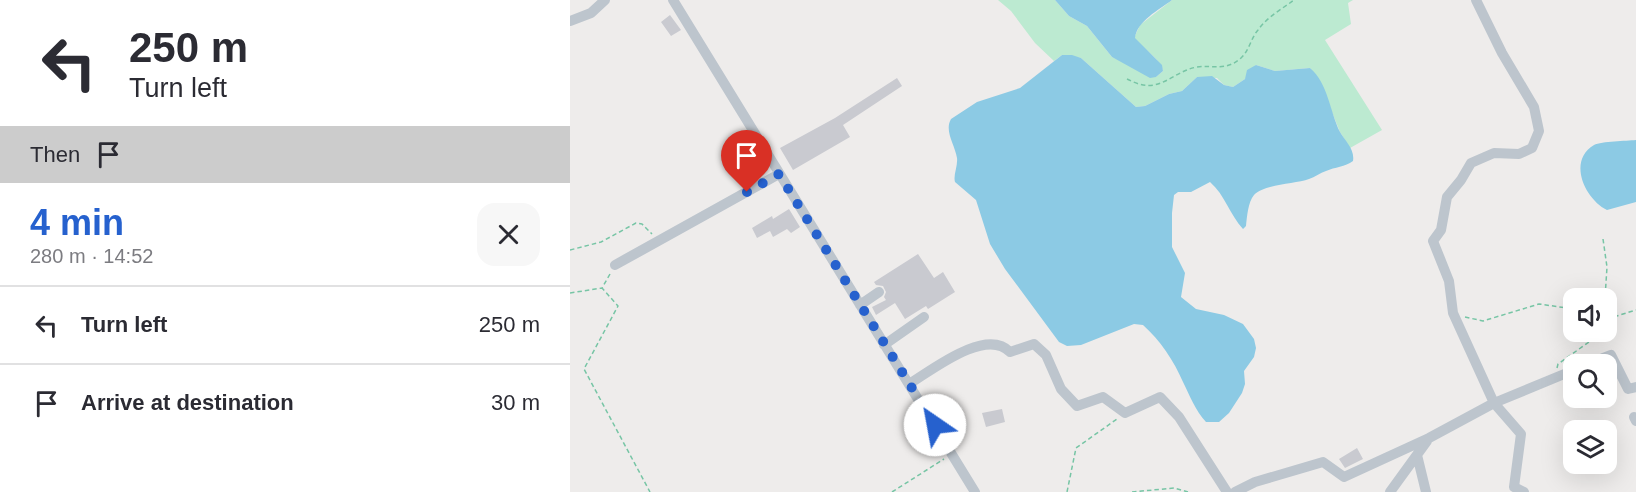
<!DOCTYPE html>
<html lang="en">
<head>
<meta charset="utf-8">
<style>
	body { margin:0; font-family:Arial,sans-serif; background:#f7f7f7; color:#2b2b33; height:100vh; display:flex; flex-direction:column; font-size:22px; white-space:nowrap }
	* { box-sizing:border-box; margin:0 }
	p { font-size:20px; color:#7c7c81 }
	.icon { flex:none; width:33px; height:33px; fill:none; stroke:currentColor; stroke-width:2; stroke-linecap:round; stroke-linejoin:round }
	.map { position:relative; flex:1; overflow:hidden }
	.sheet { display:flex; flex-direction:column; background:#fff; width:570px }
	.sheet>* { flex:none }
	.banner { background:#fff; color:#2b2b33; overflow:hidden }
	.fabs { position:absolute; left:993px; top:288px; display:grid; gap:12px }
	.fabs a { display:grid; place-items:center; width:54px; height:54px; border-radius:12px; background:#fff; box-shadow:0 6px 24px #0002; font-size:30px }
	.pin { position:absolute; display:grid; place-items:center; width:51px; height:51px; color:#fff; margin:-62px -26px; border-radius:50% 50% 50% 0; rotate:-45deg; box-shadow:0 0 6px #0007 }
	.pin .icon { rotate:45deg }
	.me { position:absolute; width:66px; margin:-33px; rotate:327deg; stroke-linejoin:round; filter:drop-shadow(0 0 4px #0008) }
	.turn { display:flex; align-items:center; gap:21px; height:126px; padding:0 30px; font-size:27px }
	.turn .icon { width:78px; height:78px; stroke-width:2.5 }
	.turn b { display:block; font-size:42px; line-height:51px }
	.then { display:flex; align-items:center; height:57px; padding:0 30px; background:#0003; gap:12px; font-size:22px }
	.round { display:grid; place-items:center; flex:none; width:63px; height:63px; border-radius:18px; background:#f7f7f7 }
	.headline { display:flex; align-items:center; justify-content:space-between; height:102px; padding:0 30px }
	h1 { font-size:36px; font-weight:700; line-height:45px; color:#2661ce }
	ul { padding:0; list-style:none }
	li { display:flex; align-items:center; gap:18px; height:78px; padding:0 30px; border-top:2px solid #e1e1e2 }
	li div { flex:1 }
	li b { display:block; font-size:22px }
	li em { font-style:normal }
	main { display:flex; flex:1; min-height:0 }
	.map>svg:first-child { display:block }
	.green { fill:#bcead1 }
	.water { fill:#8ccae4 }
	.building { fill:#c9cad0 }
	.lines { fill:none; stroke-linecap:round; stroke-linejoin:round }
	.path { stroke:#77c5a5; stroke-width:1.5; stroke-dasharray:4.5 3; stroke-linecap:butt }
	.minor { stroke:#bdc5cd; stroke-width:10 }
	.route { stroke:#2661ce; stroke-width:10; stroke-dasharray:0 18 }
</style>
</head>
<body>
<main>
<section class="sheet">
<div class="banner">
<div class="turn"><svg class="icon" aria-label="left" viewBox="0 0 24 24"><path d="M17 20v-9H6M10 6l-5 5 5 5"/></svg><div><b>250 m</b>Turn left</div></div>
<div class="then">Then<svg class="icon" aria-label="arrive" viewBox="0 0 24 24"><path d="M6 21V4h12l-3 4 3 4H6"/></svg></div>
</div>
<div class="headline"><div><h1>4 min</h1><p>280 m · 14:52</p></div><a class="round"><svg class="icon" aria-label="close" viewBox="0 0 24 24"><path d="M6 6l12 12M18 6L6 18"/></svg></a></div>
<ul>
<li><svg class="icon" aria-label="left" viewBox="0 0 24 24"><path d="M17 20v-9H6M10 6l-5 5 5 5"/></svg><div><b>Turn left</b></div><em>250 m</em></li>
<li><svg class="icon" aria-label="arrive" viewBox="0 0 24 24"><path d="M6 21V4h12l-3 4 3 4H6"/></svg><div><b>Arrive at destination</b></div><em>30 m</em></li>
</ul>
</section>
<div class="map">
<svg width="1066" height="492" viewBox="0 0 1066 492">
	<rect width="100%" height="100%" fill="#eeeceb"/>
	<path class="green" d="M 428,0 L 485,0 L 499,16 L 517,26 L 542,57 L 586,77 L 593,71 C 590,58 572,48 564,38 L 570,25 L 602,0 L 783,0 L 778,3 L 781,24 L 755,40 L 812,130 L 780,148 L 770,132 L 749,80 L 740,68 L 705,71 L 686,65 L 675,79 L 663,87 L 654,85 L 647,78 L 627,77 L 612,91 L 599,94 L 575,106 L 566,107 L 511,58 L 492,55 L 484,61 L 465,43 L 441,11 Z"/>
	<path class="water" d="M 485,0 L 602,0 C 589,10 567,21 565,38 L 592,65 L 593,71 L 586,77 L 580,78 L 542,57 L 517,26 L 499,16 Z
		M 492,55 L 502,55 L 511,58 L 566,107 L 575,106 L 599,94 L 612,91 L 627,77 L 642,76 L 654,85 L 663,87 L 675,79 L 677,70 L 686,65 L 705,71 L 740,68 C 758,83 760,112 770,132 C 775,141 785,149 783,161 C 775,167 765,167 756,171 C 750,173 745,177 739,179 C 725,184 694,184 684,195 C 678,202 677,217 676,226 L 673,229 C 660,215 655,195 640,182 L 621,192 L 608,192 L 604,195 L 602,213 L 602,247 L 615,273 L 611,297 L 626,309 L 654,315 L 673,324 L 684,339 L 686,348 L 684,357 L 674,371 L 675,384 L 672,393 L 659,413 L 649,422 L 636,422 C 625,410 620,396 613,382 C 604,361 590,340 573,325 L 564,324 L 511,345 L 497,346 L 489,342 L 435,269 L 420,244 L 406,200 L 385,182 C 383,175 388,166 387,158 C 385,145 374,131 381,119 L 407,102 L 450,88 Z
		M 1066,140 L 1066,202 L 1037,210 C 1015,199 997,161 1024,145 C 1032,141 1056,141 1066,140 Z"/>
	<path class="building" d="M 100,15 L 111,30 L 101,36 L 91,22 Z
		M 327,78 L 332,86 L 273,125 L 280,137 L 223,170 L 210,148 L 265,118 Z
		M 219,209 L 230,227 L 221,233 L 217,229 L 203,237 L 200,231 L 187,238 L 182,228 L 202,216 L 203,219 Z
		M 348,254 L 364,278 L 373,272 L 385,292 L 358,309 L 356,306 L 335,319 L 325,303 L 306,315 L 302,307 L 316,300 L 314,297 L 316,292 L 313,286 L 306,285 L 304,282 Z
		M 364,396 L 375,413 L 378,412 L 382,421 L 375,425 L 366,406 L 362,408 L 357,400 Z
		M 432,409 L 435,422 L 416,427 L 412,413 Z
		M 787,448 L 793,459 L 775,468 L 769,459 Z"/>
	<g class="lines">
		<path class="path" d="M 557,79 C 565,83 574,87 584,85 C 599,82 610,70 627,67 C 643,65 657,71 671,58 C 679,51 681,38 688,30 C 697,17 712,9 724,0
			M 1033,239 L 1037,267 L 1035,298
			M 0,250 L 31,242 L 66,223 L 72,224 L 82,234
			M 40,274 L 32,288 L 48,306 L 14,369 L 80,492
			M 0,293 L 32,288
			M 1036,312 L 1036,321
			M 895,317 L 913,321 L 969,304 L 1004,309
			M 1037,319 L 1066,310
			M 987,368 L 988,364 L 1033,332
			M 322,492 L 374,459
			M 497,492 L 506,448 L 547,419
			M 562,492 L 604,488 L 618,492"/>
		<path class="minor" d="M 103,0 L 405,492
			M 906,0 L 932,53 L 964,107 L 969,131 L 962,148 L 949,154 L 924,153 L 901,163 L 891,180 L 877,197 L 871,230 L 863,241 L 879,281 L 883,313 L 924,403 L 951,434 L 944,487 L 954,492
			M 0,21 L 21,13 L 35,0
			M 45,265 L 209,174
			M 290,305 L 309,292
			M 314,345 L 354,317
			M 1018,364 L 1041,355 L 1058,389 L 1066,387
			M 339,384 C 362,370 416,327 440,352 L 464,344 L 476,355 L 491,389 L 507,406 L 533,397 L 555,413 L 590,397 L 609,417 L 657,492
			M 1064,417 L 1066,421
			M 847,455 L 856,492
			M 665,492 L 685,482 L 753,462 L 774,477 L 859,438 L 924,403 L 1004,370
			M 820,492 L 857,441"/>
	</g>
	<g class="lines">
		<path class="route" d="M 177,192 L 209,174 L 365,425"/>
	</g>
</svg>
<div class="fabs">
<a><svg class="icon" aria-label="sound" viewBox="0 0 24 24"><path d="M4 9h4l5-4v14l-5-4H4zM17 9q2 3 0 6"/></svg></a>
<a><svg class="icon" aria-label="search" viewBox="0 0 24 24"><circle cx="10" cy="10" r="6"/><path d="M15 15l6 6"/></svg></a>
<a><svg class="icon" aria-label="layers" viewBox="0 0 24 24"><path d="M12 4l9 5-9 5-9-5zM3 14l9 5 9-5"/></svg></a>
</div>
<div class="pin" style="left:177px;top:192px;background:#d93025"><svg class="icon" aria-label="arrive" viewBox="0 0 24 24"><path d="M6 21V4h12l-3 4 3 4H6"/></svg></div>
<svg class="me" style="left:365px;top:425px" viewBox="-20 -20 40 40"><circle r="19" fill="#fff"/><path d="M0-13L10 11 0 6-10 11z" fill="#2661ce"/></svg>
</div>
</main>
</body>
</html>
